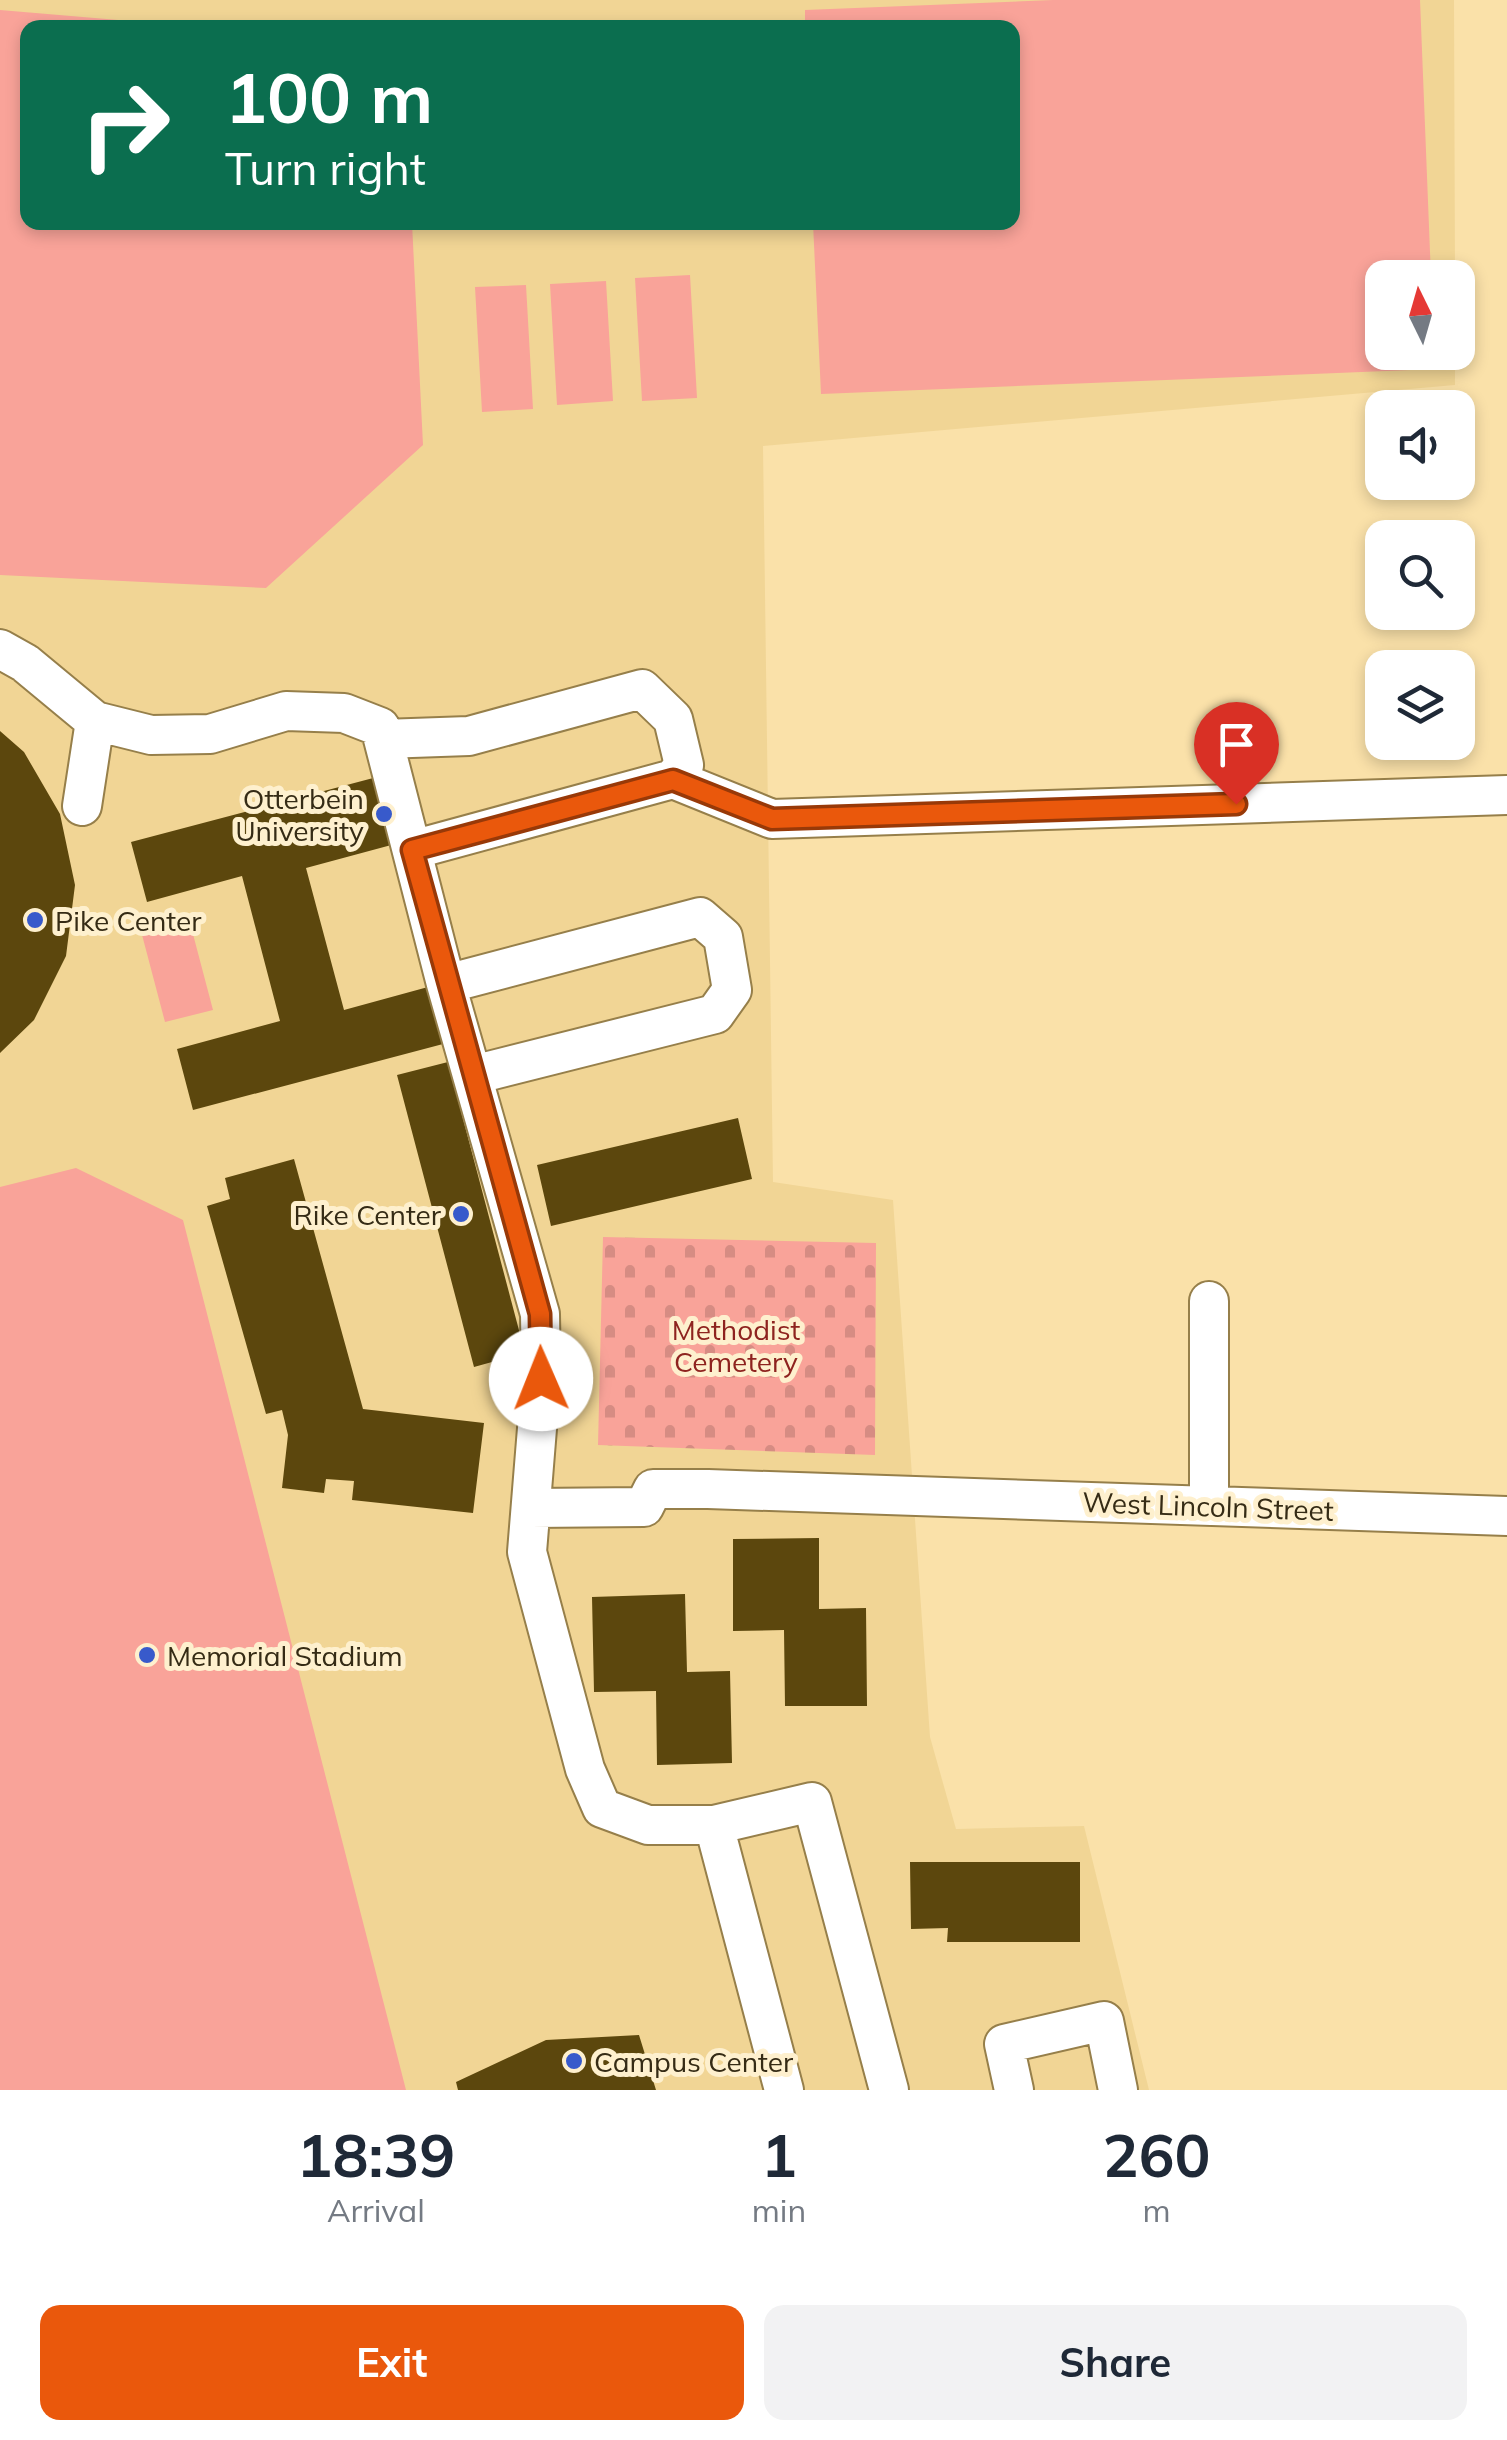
<!DOCTYPE html>
<html lang="en">
<head>
<meta charset="utf-8">
<style>
	body { margin:0; font-family:Mulish,sans-serif; background:#f2f2f3; color:#1f2937; height:100vh; display:flex; flex-direction:column; font-size:38px; white-space:nowrap }
	* { box-sizing:border-box; margin:0 }
	p { font-size:32px; color:#747a83 }
	.icon { flex:none; width:55px; height:55px; fill:none; stroke:currentColor; stroke-width:2; stroke-linecap:round; stroke-linejoin:round }
	.map { position:relative; height:2090px; overflow:hidden }
	.sheet { display:flex; flex-direction:column; background:#fff; flex:1 }
	.sheet>* { flex:none }
	.banner { position:absolute; left:20px; top:20px; width:1000px; height:210px; border-radius:20px; box-shadow:0 5px 15px #0003; background:#0b6e4f; color:#fff; overflow:hidden }
	.needle { width:65px; rotate:355deg }
	.fabs { position:absolute; left:1365px; top:260px; display:grid; gap:20px }
	.fabs a { display:grid; place-items:center; width:110px; height:110px; border-radius:20px; background:#fff; box-shadow:0 5px 15px #0003; font-size:50px }
	.pin { position:absolute; display:grid; place-items:center; width:85px; height:85px; color:#fff; margin:-102px -42px; border-radius:50% 50% 50% 0; rotate:-45deg; box-shadow:0 0 10px #0007 }
	.pin .icon { rotate:45deg }
	.me { position:absolute; width:110px; margin:-55px; rotate:359deg; stroke-linejoin:round; filter:drop-shadow(0 0 8px #0008) }
	.turn { display:flex; align-items:center; gap:35px; height:210px; padding:0 40px; font-size:45px }
	.turn .icon { width:130px; height:130px; stroke-width:2.5 }
	.turn b { display:block; font-size:70px; line-height:85px }
	.eta { display:flex; justify-content:space-evenly; align-items:center; height:170px; text-align:center }
	.eta b { font-size:60px; font-weight:700; line-height:70px }
	.primary-button { display:flex; gap:20px; margin-top:auto; padding:20px 40px }
	.primary-button a { flex:1; height:115px; border-radius:20px; background:#ea580c; color:#fff; font-size:40px; font-weight:700; line-height:115px; text-align:center }
	.primary-button a+a { background:#f2f2f3; color:#1f2937 }
	.map>svg:first-child { display:block }
	.built { fill:#f1d595; fill-rule:evenodd }
	.grass { fill:#f9a399 }
	.cemetery { fill:url(#cemetery-stones) }
	.building { fill:#5c470d }
	.lines { fill:none; stroke-linecap:round; stroke-linejoin:round }
	.minor-casing { stroke:#967f4a; stroke-width:42 }
	.minor { stroke:#fff; stroke-width:38 }
	.route-casing { stroke:#983908; stroke-width:25 }
	.route { stroke:#ea580c; stroke-width:18 }
	.poi-dot { fill:#385acb; stroke:#fef0ce; stroke-width:4 }
	.labels { text-anchor:middle; dominant-baseline:central; stroke-width:10; stroke-linejoin:round; paint-order:stroke }
	.poi-label { font-size:28px; fill:#352b15; stroke:#fef0ce; text-anchor:start }
	.park-label { font-size:28px; fill:#8e231f; stroke:#fef0ce }
	.street-label { font-size:28px; fill:#352b15; stroke:#fef0ce }
</style>
</head>
<body>
<div class="map">
<svg width="1507" height="2090" viewBox="0 0 1507 2090">
	<defs>
		<pattern id="cemetery-stones" width="16" height="16" patternUnits="userSpaceOnUse" patternTransform="scale(2.5)"><rect width="16" height="16" fill="#f9a399"/><path d="M2 7V4a2 2 0 0 1 4 0v3zM10 15v-3a2 2 0 0 1 4 0v3z" fill="#d68c83"/></pattern>
	</defs>
	<rect width="100%" height="100%" fill="#fae1a9"/>
	<path class="built" d="M 0,0 L 1454,0 L 1455,277 L 1382,278 L 1382,352 L 1455,353 L 1455,385 L 763,446 L 773,1182 L 893,1200 L 930,1737 L 956,1829 L 1084,1826 L 1149,2090 L 0,2090 ZM 28,28 L 1012,28 L 1012,222 L 28,222 Z"/>
	<path class="grass" d="M 1053,0 L 1420,0 L 1431,277 L 1382,278 L 1382,352 L 1434,353 L 1435,369 L 821,394 L 813,223 L 1012,222 L 1012,28 L 805,27 L 805,10 Z
		M 0,10 L 201,27 L 28,28 L 28,222 L 412,223 L 423,445 L 266,588 L 0,575 Z
		M 690,275 L 697,398 L 642,401 L 635,278 Z
		M 606,281 L 613,401 L 557,405 L 550,284 Z
		M 526,285 L 533,409 L 482,412 L 475,287 Z
		M 189,919 L 213,1010 L 165,1022 L 141,931 Z
		M 76,1168 L 183,1220 L 406,2090 L 0,2090 L 0,1187 Z"/>
	<path class="cemetery" d="M 603,1237 L 876,1243 L 875,1455 L 598,1445 Z"/>
	<path class="building" d="M 0,731 L 24,752 L 60,814 L 75,885 L 66,956 L 34,1020 L 0,1053 Z
		M 377,777 L 395,844 L 306,868 L 344,1010 L 428,987 L 443,1044 L 193,1110 L 177,1049 L 280,1021 L 242,876 L 147,902 L 131,842 Z
		M 448,1062 L 525,1353 L 474,1367 L 397,1075 Z
		M 738,1118 L 752,1179 L 551,1226 L 537,1165 Z
		M 294,1159 L 363,1409 L 484,1423 L 473,1513 L 352,1500 L 354,1481 L 326,1479 L 324,1493 L 282,1488 L 288,1435 L 282,1410 L 266,1414 L 207,1206 L 230,1199 L 225,1178 Z
		M 819,1538 L 819,1609 L 866,1608 L 867,1706 L 785,1706 L 784,1630 L 733,1631 L 733,1539 Z
		M 685,1594 L 687,1672 L 730,1671 L 732,1763 L 657,1765 L 656,1691 L 594,1692 L 592,1597 Z
		M 910,1862 L 1080,1862 L 1080,1942 L 947,1942 L 948,1928 L 911,1929 Z
		M 639,2035 L 656,2090 L 458,2090 L 456,2082 L 546,2040 Z"/>
	<g class="lines">
		<defs>
			<path id="minor" d="M 0,649 L 25,663 L 95,721 L 151,735 L 210,734 L 286,711 L 344,713 L 380,727 L 446,984 L 540,1314 L 541,1379 L 527,1552 L 585,1769 L 602,1808 L 648,1825 L 714,1825 L 784,2090
				M 383,739 L 469,736 L 642,689 L 673,719 L 684,765 L 673,779 L 772,819 L 1507,795
				M 82,806 L 95,721
				M 412,850 L 673,779
				M 446,984 L 700,917 L 723,937 L 732,990 L 715,1014 L 473,1075
				M 1209,1301 L 1209,1506
				M 531,1508 L 644,1507 L 653,1489 L 708,1489 L 1507,1516
				M 714,1825 L 812,1802 L 889,2090
				M 1014,2090 L 1004,2044 L 1104,2021 L 1118,2090"/>
		</defs>
		<use href="#minor" class="minor-casing"/>
		<use href="#minor" class="minor"/>
	</g>
	<g class="lines">
		<defs>
			<path id="route" d="M 541,1379 L 540,1314 L 412,850 L 673,780 L 772,819 L 1236,804"/>
		</defs>
		<use href="#route" class="route-casing"/>
		<use href="#route" class="route"/>
	</g>
	<g class="poi-dot">
		<circle cx="384" cy="814" r="10"/>
		<circle cx="35" cy="920" r="10"/>
		<circle cx="461" cy="1214" r="10"/>
		<circle cx="147" cy="1655" r="10"/>
		<circle cx="574" cy="2061" r="10"/>
	</g>
	<g class="labels">
		<g class="poi-label">
			<text x="364" y="798" text-anchor="end">Otterbein<tspan x="364" dy="32">University</tspan></text>
			<text x="55" y="920">Pike Center</text>
			<text x="441" y="1214" text-anchor="end">Rike Center</text>
			<text x="167" y="1655">Memorial Stadium</text>
			<text x="594" y="2061">Campus Center</text>
		</g>
		<g class="park-label">
			<text x="736" y="1329">Methodist<tspan x="736" dy="32">Cemetery</tspan></text>
		</g>
		<g class="street-label">
			<text transform="translate(1208 1506) rotate(2)">West Lincoln Street</text>
		</g>
	</g>
</svg>
<div class="fabs">
<a><svg class="needle" viewBox="-14 -14 28 28"><path d="M0-13l5 13h-10z" fill="#e53935"/><path d="M0 13l5-13h-10z" fill="#747a83"/></svg></a>
<a><svg class="icon" aria-label="sound" viewBox="0 0 24 24"><path d="M4 9h4l5-4v14l-5-4H4zM17 9q2 3 0 6"/></svg></a>
<a><svg class="icon" aria-label="search" viewBox="0 0 24 24"><circle cx="10" cy="10" r="6"/><path d="M15 15l6 6"/></svg></a>
<a><svg class="icon" aria-label="layers" viewBox="0 0 24 24"><path d="M12 4l9 5-9 5-9-5zM3 14l9 5 9-5"/></svg></a>
</div>
<div class="pin" style="left:1236px;top:804px;background:#d93025"><svg class="icon" aria-label="arrive" viewBox="0 0 24 24"><path d="M6 21V4h12l-3 4 3 4H6"/></svg></div>
<svg class="me" style="left:541px;top:1379px" viewBox="-20 -20 40 40"><circle r="19" fill="#fff"/><path d="M0-13L10 11 0 6-10 11z" fill="#ea580c"/></svg>
<div class="banner">
<div class="turn"><svg class="icon" aria-label="right" viewBox="0 0 24 24"><path d="M7 20v-9h11M14 6l5 5-5 5"/></svg><div><b>100 m</b>Turn right</div></div>
</div>
</div>
<section class="sheet">
<div class="eta">
<div><b>18:39</b><p>Arrival</p></div>
<div><b>1</b><p>min</p></div>
<div><b>260</b><p>m</p></div>
</div>
<div class="primary-button"><a>Exit</a><a>Share</a></div>
</section>
</body>
</html>
